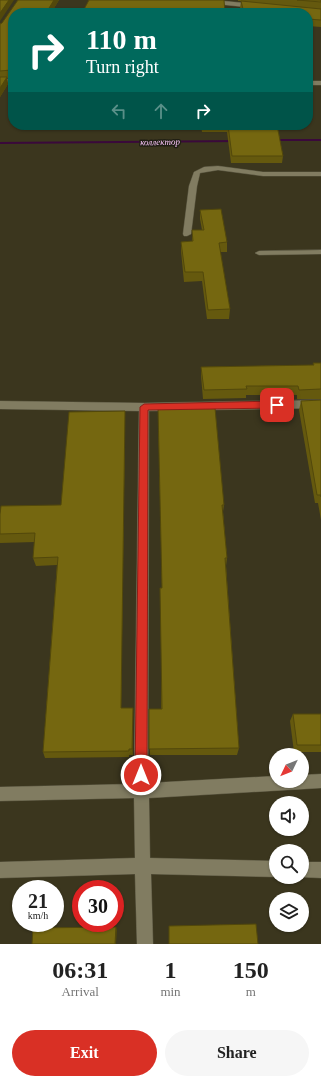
<!DOCTYPE html>
<html lang="en">
<head>
<meta charset="utf-8">
<style>
	body { margin:0; font-family:Georgia,serif; background:#f6f6f6; color:#222; height:100vh; display:flex; flex-direction:column; font-size:15px; white-space:nowrap }
	* { box-sizing:border-box; margin:0 }
	p { font-size:13px; color:#767676 }
	.icon { flex:none; width:22px; height:22px; fill:none; stroke:currentColor; stroke-width:2; stroke-linecap:round; stroke-linejoin:round }
	.map { position:relative; height:944px; overflow:hidden }
	.details { display:flex; flex-direction:column; background:#fff; flex:1 }
	.details>* { flex:none }
	.top-card { position:absolute; left:8px; top:8px; width:305px; height:122px; border-radius:16px; box-shadow:0 1px 3px #0004; background:#00695c; color:#fff; overflow:hidden }
	.needle { width:26px; rotate:227deg }
	.buttons { position:absolute; left:269px; top:748px; display:grid; gap:8px }
	.buttons a { display:grid; place-items:center; width:40px; height:40px; border-radius:50%; background:#fff; box-shadow:0 1px 3px #0004; font-size:20px }
	.speed { position:absolute; left:12px; top:880px; display:flex; gap:8px; font-size:20px; font-weight:700; text-align:center }
	.speed>* { display:grid; place-content:center; width:52px; height:52px; border-radius:50%; background:#fff; box-shadow:0 1px 3px #0004; line-height:1 }
	.speed small { font-size:10px; font-weight:400 }
	.speed .limit { border:6px solid #d22; background:#fff; color:#111 }
	.pin { position:absolute; display:grid; place-items:center; width:34px; height:34px; color:#fff; margin:-17px; border-radius:8px; box-shadow:0 2px 6px #0006 }
	.me { position:absolute; width:44px; margin:-22px; rotate:0deg; stroke-linejoin:round; filter:drop-shadow(0 0 3px #0008) }
	.turn { display:flex; align-items:center; gap:14px; height:84px; padding:0 12px; font-size:18px }
	.turn .icon { width:52px; height:52px; stroke-width:2.5 }
	.turn b { display:block; font-size:28px; line-height:34px }
	.lanes { display:flex; align-items:center; height:38px; padding:0 12px; background:#0003; justify-content:center; gap:20px; direction:ltr }
	.lanes .off { opacity:.35 }
	.eta { display:flex; justify-content:space-evenly; align-items:center; height:68px; text-align:center }
	.eta b { font-size:24px; font-weight:700; line-height:28px }
	.cta { display:flex; gap:8px; margin-top:auto; padding:8px 12px }
	.cta a { flex:1; height:46px; border-radius:24px; background:#d93025; color:#fff; font-size:16px; font-weight:700; line-height:46px; text-align:center }
	.cta a+a { background:#f6f6f6; color:#222 }
	.map>svg:first-child { display:block }
	.lines { fill:none; stroke-linecap:round; stroke-linejoin:round }
	.stream { fill:#3a093b; fill-rule:evenodd }
	.service-casing { stroke:#58543f; stroke-width:1 }
	.minor-casing { stroke:#58543f; stroke-width:1 }
	.service { fill:#817c61; fill-rule:evenodd }
	.minor { fill:#817c61; fill-rule:evenodd }
	.wall { fill:#65590e }
	.shaded-wall { fill:#52480b }
	.building { fill:#756710; stroke:#52480b }
	.route { fill:#d93025; stroke:#8d1f18 }
	.labels { text-anchor:middle; dominant-baseline:central; stroke-width:3; stroke-linejoin:round; paint-order:stroke }
	.far-water-label { font-size:9px; font-style:italic; fill:#fcc6fc; stroke:#1f1e13 }
</style>
</head>
<body>
<div class="map">
<svg width="321" height="944" viewBox="0 0 321 944">
	<rect width="100%" height="100%" fill="#3b361e"/>
	<g class="lines">
		<path class="stream" d="M 268,139 L 321,139 L 321,141 L 270,141 L 268,140 Z
			M 240,140 L 240,141 L 238,142 L 0,144 L 0,142 Z"/>
		<defs>
			<path id="service" d="M 218,166 L 263,172 L 321,172 L 321,176 L 263,176 L 218,170 L 200,173 L 197,186 L 191,234 L 187,236 L 184,236 L 183,234 L 189,186 L 194,172 L 204,167 Z
				M 321,250 L 321,254 L 259,255 L 255,253 L 259,251 Z"/>
			<path id="minor" d="M 194,0 L 213,0 L 255,4 L 258,6 L 255,8 L 197,2 Z
				M 0,79 L 13,79 L 13,83 L 0,83 Z
				M 308,81 L 321,81 L 321,85 L 308,85 Z
				M 321,400 L 321,408 L 149,411 L 148,783 L 276,776 L 276,781 L 302,781 L 302,775 L 321,774 L 321,788 L 149,798 L 150,858 L 276,861 L 276,877 L 151,874 L 153,944 L 137,944 L 135,874 L 0,878 L 0,862 L 135,858 L 134,798 L 0,801 L 0,787 L 134,784 L 139,411 L 0,409 L 0,401 L 144,403 Z
				M 302,862 L 321,862 L 321,878 L 300,877 L 302,877 Z"/>
		</defs>
		<use href="#service" class="service-casing"/>
		<use href="#minor" class="minor-casing"/>
		<use href="#service" class="service"/>
		<use href="#minor" class="minor"/>
	</g>
	<path class="wall" d="M 18,0 L 59,0 L 51,13 L 13,13 L 13,76 L 12,78 L 7,78 L 8,84 L 0,97 L 0,24 L 2,23 Z
		M 238,0 L 321,0 L 321,27 L 308,26 L 308,13 L 242,13 L 240,8 L 241,1 L 238,1 Z
		M 201,125 L 277,125 L 283,156 L 282,163 L 231,163 L 227,132 L 202,132 Z
		M 200,210 L 227,242 L 227,252 L 220,252 L 230,309 L 229,319 L 207,319 L 202,281 L 184,282 L 181,251 L 181,242 L 192,241 L 192,230 L 202,230 L 200,219 Z
		M 313,363 L 321,363 L 321,399 L 297,399 L 297,395 L 246,395 L 246,398 L 203,399 L 201,376 L 201,367 L 313,365 Z
		M 321,400 L 321,520 L 318,503 L 315,503 L 299,410 L 301,401 Z
		M 158,408 L 224,505 L 223,512 L 227,558 L 226,566 L 239,748 L 237,755 L 150,755 L 149,709 L 161,709 L 162,588 Z
		M 125,411 L 125,421 L 121,708 L 133,715 L 133,755 L 129,755 L 129,757 L 45,758 L 43,752 L 57,565 L 36,566 L 33,558 L 35,542 L 0,543 L 0,514 L 61,505 Z
		M 293,714 L 321,714 L 321,752 L 294,752 L 290,721 Z"/>
	<path class="shaded-wall" d="M 9,0 L 14,0 L 0,21 L 0,13 Z
		M 54,0 L 59,0 L 51,13 L 46,13 Z
		M 13,67 L 13,76 L 12,78 L 11,70 Z
		M 7,77 L 8,84 L 0,97 L 0,88 Z
		M 125,411 L 125,421 L 121,715 L 121,708 Z
		M 133,708 L 133,755 L 132,749 Z
		M 116,927 L 117,930 L 116,944 L 115,944 Z"/>
	<path class="building" d="M 0,0 L 9,0 L 0,13 Z
		M 18,0 L 54,0 L 46,13 L 13,13 L 13,67 L 11,70 L 0,71 L 0,24 L 2,23 Z
		M 89,0 L 224,0 L 225,13 L 82,13 Z
		M 297,0 L 321,0 L 321,2 Z
		M 241,1 L 321,9 L 321,20 L 308,19 L 308,13 L 244,13 Z
		M 0,77 L 7,77 L 0,88 Z
		M 202,125 L 277,125 L 283,156 L 232,156 L 228,125 L 203,126 Z
		M 221,209 L 227,242 L 219,243 L 230,309 L 208,310 L 203,272 L 185,272 L 181,242 L 193,241 L 192,230 L 204,230 L 200,210 Z
		M 313,363 L 321,363 L 321,389 L 299,390 L 298,386 L 246,386 L 247,389 L 204,390 L 201,367 L 314,365 Z
		M 321,400 L 321,497 L 321,495 L 317,495 L 301,401 Z
		M 158,408 L 215,408 L 224,505 L 222,505 L 227,558 L 225,558 L 239,748 L 149,749 L 149,709 L 162,709 L 160,588 L 162,588 Z
		M 125,411 L 121,708 L 133,708 L 132,749 L 129,749 L 129,751 L 43,752 L 58,557 L 33,558 L 35,533 L 0,534 L 0,514 L 1,506 L 61,505 L 69,412 Z
		M 293,714 L 321,714 L 321,745 L 297,745 Z
		M 256,924 L 258,944 L 169,944 L 169,926 Z
		M 116,927 L 115,944 L 32,944 L 33,928 Z"/>
	<path class="route" d="M 277,401 L 281,405 L 277,408 L 148,410 L 147,775 L 145,779 L 141,781 L 137,779 L 135,775 L 140,407 L 144,404 Z"/>
	<g class="labels">
		<g class="far-water-label">
			<text transform="translate(160 142) rotate(-1)">коллектор</text>
		</g>
	</g>
</svg>
<div class="buttons">
<a><svg class="needle" viewBox="-14 -14 28 28"><path d="M0-13l5 13h-10z" fill="#e53935"/><path d="M0 13l5-13h-10z" fill="#767676"/></svg></a>
<a><svg class="icon" aria-label="sound" viewBox="0 0 24 24"><path d="M4 9h4l5-4v14l-5-4H4zM17 9q2 3 0 6"/></svg></a>
<a><svg class="icon" aria-label="search" viewBox="0 0 24 24"><circle cx="10" cy="10" r="6"/><path d="M15 15l6 6"/></svg></a>
<a><svg class="icon" aria-label="layers" viewBox="0 0 24 24"><path d="M12 4l9 5-9 5-9-5zM3 14l9 5 9-5"/></svg></a>
</div>
<div class="speed"><div>21<small>km/h</small></div><div class="limit">30</div></div>
<div class="pin" style="left:277px;top:405px;background:#d93025"><svg class="icon" aria-label="arrive" viewBox="0 0 24 24"><path d="M6 21V4h12l-3 4 3 4H6"/></svg></div>
<svg class="me" style="left:141px;top:775px" viewBox="-20 -20 40 40"><circle r="17" fill="#d93025" stroke="#fff" stroke-width="3"/><path d="M0-11L8 9 0 5-8 9z" fill="#fff"/></svg>
<div class="top-card">
<div class="turn"><svg class="icon" aria-label="right" viewBox="0 0 24 24"><path d="M7 20v-9h11M14 6l5 5-5 5"/></svg><div><b>110 m</b>Turn right</div></div>
<div class="lanes"><svg class="icon off" aria-label="left" viewBox="0 0 24 24"><path d="M17 20v-9H6M10 6l-5 5 5 5"/></svg><svg class="icon off" aria-label="ahead" viewBox="0 0 24 24"><path d="M12 20V5M6 11l6-6 6 6"/></svg><svg class="icon" aria-label="right" viewBox="0 0 24 24"><path d="M7 20v-9h11M14 6l5 5-5 5"/></svg></div>
</div>
</div>
<section class="details">
<div class="eta">
<div><b>06:31</b><p>Arrival</p></div>
<div><b>1</b><p>min</p></div>
<div><b>150</b><p>m</p></div>
</div>
<div class="cta"><a>Exit</a><a>Share</a></div>
</section>
</body>
</html>
